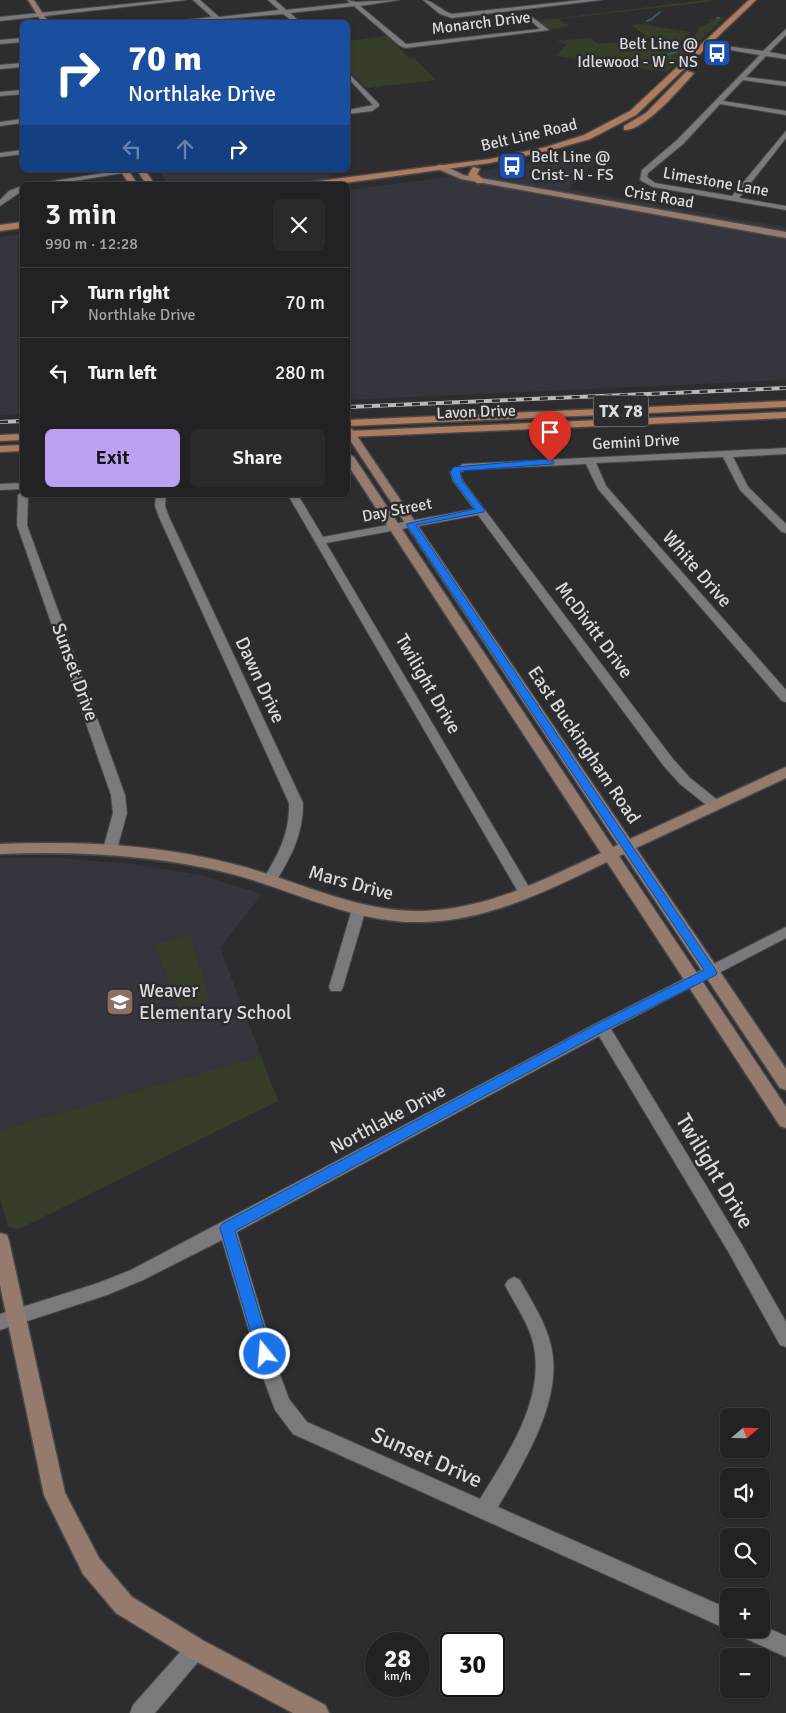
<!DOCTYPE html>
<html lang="en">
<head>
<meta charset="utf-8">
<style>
	body { margin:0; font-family:Signika,sans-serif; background:#2a2a2c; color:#f1f3f6; height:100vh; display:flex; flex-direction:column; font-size:19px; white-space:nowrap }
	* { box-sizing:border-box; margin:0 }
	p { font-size:16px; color:#a2a4a6 }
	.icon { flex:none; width:28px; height:28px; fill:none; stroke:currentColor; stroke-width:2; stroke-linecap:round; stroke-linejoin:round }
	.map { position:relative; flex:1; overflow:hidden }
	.panel { position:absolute; left:20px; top:182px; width:330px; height:315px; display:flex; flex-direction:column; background:#222224; border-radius:8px; box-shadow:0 1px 4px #0004,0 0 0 1px #3f3f41 }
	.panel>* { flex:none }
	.hud { position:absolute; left:20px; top:20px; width:330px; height:152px; border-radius:8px; box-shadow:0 1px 4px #0004,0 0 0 1px #3f3f41; background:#1a4fa0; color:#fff; overflow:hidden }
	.needle { width:32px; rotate:70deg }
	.tools { position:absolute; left:720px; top:1408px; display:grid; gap:10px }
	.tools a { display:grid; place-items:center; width:50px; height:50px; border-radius:8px; background:#222224; box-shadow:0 1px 4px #0004,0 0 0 1px #3f3f41; font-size:25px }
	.speed { position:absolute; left:365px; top:1632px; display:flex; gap:10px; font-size:25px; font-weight:700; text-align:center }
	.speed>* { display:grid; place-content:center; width:65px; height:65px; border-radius:50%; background:#222224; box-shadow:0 1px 4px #0004,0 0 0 1px #3f3f41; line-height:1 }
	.speed small { font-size:12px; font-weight:400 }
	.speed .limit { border:2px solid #111; border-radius:8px; background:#fff; color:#111 }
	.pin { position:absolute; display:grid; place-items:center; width:42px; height:42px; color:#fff; margin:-51px -21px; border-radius:50% 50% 50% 0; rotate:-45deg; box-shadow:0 0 5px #0007 }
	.pin .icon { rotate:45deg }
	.me { position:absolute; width:55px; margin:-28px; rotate:343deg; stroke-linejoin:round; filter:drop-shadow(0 0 4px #0008) }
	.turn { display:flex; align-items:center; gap:18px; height:105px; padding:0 25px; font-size:22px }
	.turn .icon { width:65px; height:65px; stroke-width:2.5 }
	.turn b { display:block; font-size:35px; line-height:42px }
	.lanes { display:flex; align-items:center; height:48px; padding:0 25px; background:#0003; justify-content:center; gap:25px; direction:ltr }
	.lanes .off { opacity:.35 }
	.round { display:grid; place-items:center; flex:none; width:52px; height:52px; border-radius:8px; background:#2a2a2c }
	.headline { display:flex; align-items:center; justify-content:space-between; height:85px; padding:0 25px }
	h1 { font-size:30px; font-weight:600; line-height:38px }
	.button { display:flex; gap:10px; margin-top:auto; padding:10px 25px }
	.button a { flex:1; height:58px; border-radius:8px; background:#bca0f2; color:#111; font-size:20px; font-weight:600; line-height:58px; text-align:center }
	.button a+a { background:#2a2a2c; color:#f1f3f6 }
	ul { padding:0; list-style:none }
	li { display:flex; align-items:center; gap:15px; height:70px; padding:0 25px; border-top:1px solid #3f3f41 }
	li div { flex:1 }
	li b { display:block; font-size:19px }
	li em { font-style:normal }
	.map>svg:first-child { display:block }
	.built { fill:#34353d }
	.green { fill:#363e29 }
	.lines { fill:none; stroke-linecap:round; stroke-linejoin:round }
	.stream { stroke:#2e5e68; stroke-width:2 }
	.street-casing { stroke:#48484b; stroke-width:2 }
	.secondary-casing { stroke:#48484b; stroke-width:3 }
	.primary-casing { stroke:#48484b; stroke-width:3 }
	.street { fill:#7a7a7e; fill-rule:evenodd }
	.secondary { fill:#947b6d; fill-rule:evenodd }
	.primary { fill:#ae7b5c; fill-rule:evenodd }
	.rail-casing { stroke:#bababd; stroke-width:4 }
	.rail { stroke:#2d2d30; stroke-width:2.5; stroke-dasharray:8; stroke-linecap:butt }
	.route { fill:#1a73e8; stroke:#114b97 }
	.labels { text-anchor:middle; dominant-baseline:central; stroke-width:5; stroke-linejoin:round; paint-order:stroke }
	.far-street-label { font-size:16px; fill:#dadadc; stroke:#2d2d30 }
	.far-poi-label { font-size:16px; fill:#dadadc; stroke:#2d2d30; text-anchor:end }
	.shield { fill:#2d2d30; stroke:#a6a6a8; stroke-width:1 }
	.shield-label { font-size:18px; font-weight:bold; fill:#dadadc }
	.street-label { font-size:19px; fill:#dadadc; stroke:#2d2d30 }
	.poi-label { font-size:19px; fill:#dadadc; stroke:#2d2d30; text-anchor:start }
	.near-street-label { font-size:22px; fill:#dadadc; stroke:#2d2d30 }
</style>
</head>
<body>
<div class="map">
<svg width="786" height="1713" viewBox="0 0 786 1713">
	<rect width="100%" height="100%" fill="#2d2d30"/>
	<path class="built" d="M 608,149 L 568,189 L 786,227 L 786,380 L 348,400 L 348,190 L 447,177 Z
		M 159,170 L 325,170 L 332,178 L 277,185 L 168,185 Z
		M 22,234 L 22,414 L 0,415 L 0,237 Z
		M 0,858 L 60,858 L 132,864 L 201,875 L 262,894 L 220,948 L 261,1056 L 0,1130 Z"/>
	<path class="green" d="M 706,0 L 716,1 L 559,19 L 565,24 L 570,24 L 567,25 L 569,27 L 551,29 L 536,21 Z
		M 725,17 L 698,42 L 690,40 L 697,33 L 699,26 L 704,26 L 710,22 L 707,20 Z
		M 645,24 L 650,26 L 691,32 L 681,41 L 671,40 L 669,43 L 641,36 L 646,36 L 631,25 Z
		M 388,36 C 398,45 401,51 410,59 L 414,58 L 436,80 L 366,88 L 348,70 L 348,41 Z
		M 590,38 L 598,44 L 638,40 L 680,45 L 675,51 L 677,52 L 683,45 L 695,45 L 667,72 L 555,56 L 567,45 L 557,41 Z
		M 191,935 L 209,1000 L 180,1007 L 177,1006 L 155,944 Z
		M 261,1056 L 278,1101 L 23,1227 L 15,1229 L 8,1226 L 0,1197 L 0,1130 Z"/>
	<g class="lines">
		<path class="stream" d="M 653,18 L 660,12
			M 717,18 L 719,18
			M 647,21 L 652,19
			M 665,58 L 666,55 L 676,52 L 682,45"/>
		<defs>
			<path id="street" d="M 166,0 L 186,0 L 0,21 L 0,17 Z
				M 193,0 L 200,0 L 219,17 L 279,10 L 268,0 L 275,0 L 286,10 L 350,3 L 347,0 L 356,2 L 399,0 L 360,6 L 406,44 L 540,29 L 530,20 L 532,17 L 549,30 L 406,48 L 400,46 L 354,6 L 290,13 L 300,22 L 294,22 L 283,14 L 182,22 L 185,20 L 212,17 Z
				M 423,0 C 434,0 441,11 452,14 L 581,0 L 601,0 L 452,18 L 440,14 Z
				M 786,29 L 786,35 L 769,52 L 786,55 L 786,59 L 766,56 L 746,77 L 786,82 L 786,86 L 743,80 L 723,101 L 786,111 L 786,115 L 720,104 L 683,144 L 648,173 L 647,177 L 655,183 L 732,196 L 786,131 L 786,138 L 739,198 L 786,206 L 786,210 L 653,187 L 640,180 L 642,170 L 677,140 L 760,55 L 706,46 L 704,43 L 763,51 Z
				M 22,38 L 22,42 L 0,44 L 0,40 Z
				M 22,63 L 22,67 L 0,69 L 0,65 Z
				M 348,73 L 379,104 L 379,106 L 372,111 L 348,114 L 348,110 L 373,105 L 348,78 Z
				M 22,90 L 22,94 L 0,96 L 0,92 Z
				M 22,119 L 22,123 L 0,126 L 0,122 Z
				M 22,150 L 22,154 L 0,157 L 0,153 Z
				M 123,170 L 129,172 L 49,185 L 29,185 Z
				M 22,186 L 22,191 L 0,206 L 0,200 L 9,191 Z
				M 786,448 L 786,454 L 733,457 L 748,487 L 786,524 L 786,533 L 782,532 L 740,490 L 723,457 L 596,463 L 606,486 L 786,690 L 786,702 L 782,701 L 598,489 L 586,464 L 465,470 L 460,473 L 463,481 L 673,759 L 690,778 L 720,802 L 722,805 L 720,808 L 710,808 L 680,784 L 663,765 L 478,515 L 326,543 L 533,894 L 526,899 L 521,897 L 288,495 L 298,495 L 323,537 L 474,509 L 453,481 L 450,472 L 463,464 Z
				M 22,483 L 22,489 L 0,490 L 0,484 Z
				M 22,492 L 22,495 L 28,495 L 27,525 L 125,795 L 127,813 L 117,849 L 110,854 L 103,849 L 113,813 L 111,795 L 17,525 L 18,495 Z
				M 156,495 L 166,495 L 165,506 L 169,517 L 303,803 C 303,835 291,857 275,883 L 265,883 L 263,880 C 278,854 290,834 289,803 L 159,517 L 155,506 Z
				M 359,904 L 366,909 L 343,987 L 341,991 L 331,991 L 329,987 L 352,909 Z
				M 786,927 L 786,938 L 611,1029 L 741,1243 L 786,1322 L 786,1347 L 780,1345 L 729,1253 L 599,1036 L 237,1232 L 279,1372 L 289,1399 L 307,1422 L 480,1499 C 507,1455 544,1402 534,1347 C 530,1325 515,1305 505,1285 L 508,1280 L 514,1277 L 520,1280 C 531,1301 546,1322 551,1346 C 564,1398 524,1463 498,1507 L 729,1609 L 729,1629 L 733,1629 L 729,1630 L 722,1627 L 293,1434 L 275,1410 L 261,1372 L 222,1240 L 143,1280 L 107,1295 L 0,1330 L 0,1314 L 98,1283 L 131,1270 L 597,1023 Z
				M 761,1625 L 786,1636 L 786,1657 L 740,1636 L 737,1629 L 761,1629 Z
				M 196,1639 L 203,1642 L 206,1649 L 203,1656 L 155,1713 L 130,1713 L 133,1705 L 189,1642 Z"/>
			<path id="secondary" d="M 28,0 L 34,0 L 48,22 L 42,22 Z
				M 438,165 L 444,165 L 463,175 L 786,232 L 786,238 L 461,179 L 438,169 Z
				M 120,170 L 128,170 L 138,185 L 130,185 Z
				M 137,170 L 145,170 L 155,185 L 147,185 Z
				M 348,427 L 353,430 L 630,839 L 786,767 L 786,778 L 636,848 L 786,1069 L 786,1090 L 780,1088 L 624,854 L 619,856 L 786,1107 L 786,1128 L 780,1126 L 607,862 C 548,890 489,921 422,922 C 358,924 297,892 236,875 C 159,855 80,851 0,854 L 0,844 C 80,841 159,844 237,865 C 298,881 359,913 423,911 C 488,909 543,880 601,853 L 348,465 L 348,454 L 354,457 L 613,847 L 618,845 L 348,437 Z
				M 0,1233 L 7,1235 L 9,1241 L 65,1493 L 99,1558 L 132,1597 L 204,1641 L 325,1705 L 329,1713 L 293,1713 L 188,1657 L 116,1613 L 83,1574 L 44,1495 L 0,1285 Z"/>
			<path id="primary" d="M 749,0 L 756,0 L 636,115 L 590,139 L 548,151 L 490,163 L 330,185 L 307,185 L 311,182 L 490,159 L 546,147 L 584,135 L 630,111 Z
				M 687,71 L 694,73 C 682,87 643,132 624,130 L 624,126 L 646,113 Z
				M 473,167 L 480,169 L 477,174 L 483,179 L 483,183 L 477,183 L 468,175 Z
				M 22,222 L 22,228 L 0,231 L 0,225 Z
				M 786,401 L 786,407 L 348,426 L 348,420 Z
				M 786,412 L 786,418 L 348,437 L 348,431 Z
				M 22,434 L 22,440 L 0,441 L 0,435 Z
				M 22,445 L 22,451 L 0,452 L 0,446 Z"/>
		</defs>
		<use href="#street" class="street-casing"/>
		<use href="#secondary" class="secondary-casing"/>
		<use href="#primary" class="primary-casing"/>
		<use href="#street" class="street"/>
		<use href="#secondary" class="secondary"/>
		<use href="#primary" class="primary"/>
		<defs>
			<path id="rail" d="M 348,407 L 786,388
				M 0,422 L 22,421"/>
		</defs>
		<use href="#rail" class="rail-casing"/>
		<use href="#rail" class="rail"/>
	</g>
	<path class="route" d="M 550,459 L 554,462 L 553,464 L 460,471 L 462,481 L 484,509 L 484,512 L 416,525 L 717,972 L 716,975 L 606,1030 L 235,1231 L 272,1354 L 270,1359 L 265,1361 L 259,1359 L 257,1354 L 220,1228 L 222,1224 L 597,1024 L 704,970 L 406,524 L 475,509 L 454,481 L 450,472 L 454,467 Z"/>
	<defs>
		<symbol id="bus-square" viewBox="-11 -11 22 22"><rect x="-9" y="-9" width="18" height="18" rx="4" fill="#1a4fb4" stroke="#2d2d30"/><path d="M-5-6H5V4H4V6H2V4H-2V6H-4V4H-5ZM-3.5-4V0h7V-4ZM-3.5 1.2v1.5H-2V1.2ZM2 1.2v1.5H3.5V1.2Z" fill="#fff"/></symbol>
		<symbol id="school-square" viewBox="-11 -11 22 22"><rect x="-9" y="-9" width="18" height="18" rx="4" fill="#8d6e63" stroke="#2d2d30"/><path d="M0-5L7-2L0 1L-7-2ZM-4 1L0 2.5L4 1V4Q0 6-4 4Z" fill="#fff"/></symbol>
	</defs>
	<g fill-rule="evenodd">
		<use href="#bus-square" x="701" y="37" width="32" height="32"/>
		<use href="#bus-square" x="496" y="150" width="32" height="32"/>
		<use href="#school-square" x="104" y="986" width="32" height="32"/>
	</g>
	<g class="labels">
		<g class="far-street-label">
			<text transform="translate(481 23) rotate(-7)">Monarch Drive</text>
			<text transform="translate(529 135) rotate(-13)">Belt Line Road</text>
			<text transform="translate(716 182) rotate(10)">Limestone Lane</text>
			<text transform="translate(659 197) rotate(10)">Crist Road</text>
			<text transform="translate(476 412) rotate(-2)">Lavon Drive</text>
			<text transform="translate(636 442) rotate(-3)">Gemini Drive</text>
			<text transform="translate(397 510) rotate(-11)">Day Street</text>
		</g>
		<g class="far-poi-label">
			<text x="698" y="44">Belt Line @<tspan x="698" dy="18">Idlewood - W - NS</tspan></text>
			<text x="531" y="157" text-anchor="start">Belt Line @<tspan x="531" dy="18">Crist- N - FS</tspan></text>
		</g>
		<rect class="shield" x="593.5" y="395.5" width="55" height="31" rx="4"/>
		<g class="shield-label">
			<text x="621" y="411">TX 78</text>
		</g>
		<g class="street-label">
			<text transform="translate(697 569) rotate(49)">White Drive</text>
			<text transform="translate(594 630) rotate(53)">McDivitt Drive</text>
			<text transform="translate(75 672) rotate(70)">Sunset Drive</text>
			<text transform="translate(260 680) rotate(65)">Dawn Drive</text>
			<text transform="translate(428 684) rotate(60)">Twilight Drive</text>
			<text transform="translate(584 745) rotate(56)">East Buckingham Road</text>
			<text transform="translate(351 883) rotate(15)">Mars Drive</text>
			<text transform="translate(388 1119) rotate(-28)">Northlake Drive</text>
		</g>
		<g class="poi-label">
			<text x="139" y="991">Weaver<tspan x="139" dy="22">Elementary School</tspan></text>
		</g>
		<g class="near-street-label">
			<text transform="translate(715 1171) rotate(59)">Twilight Drive</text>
			<text transform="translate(427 1457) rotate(24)">Sunset Drive</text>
		</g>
	</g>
</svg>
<div class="tools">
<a><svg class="needle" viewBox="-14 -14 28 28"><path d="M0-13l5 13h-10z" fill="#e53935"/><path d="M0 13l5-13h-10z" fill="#a2a4a6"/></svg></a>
<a><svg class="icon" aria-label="sound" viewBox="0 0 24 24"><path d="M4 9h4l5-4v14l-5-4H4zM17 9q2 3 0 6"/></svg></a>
<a><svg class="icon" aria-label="search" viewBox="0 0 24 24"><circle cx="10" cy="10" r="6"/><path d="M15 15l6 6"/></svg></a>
<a>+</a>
<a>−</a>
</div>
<div class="speed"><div>28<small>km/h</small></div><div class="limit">30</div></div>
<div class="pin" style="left:550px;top:462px;background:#d93025"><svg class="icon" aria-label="arrive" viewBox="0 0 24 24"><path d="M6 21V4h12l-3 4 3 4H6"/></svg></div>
<svg class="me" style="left:265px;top:1354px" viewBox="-20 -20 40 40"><circle r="17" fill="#1a73e8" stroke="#fff" stroke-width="3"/><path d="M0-11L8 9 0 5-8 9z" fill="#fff"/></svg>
<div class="hud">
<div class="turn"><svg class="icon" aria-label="right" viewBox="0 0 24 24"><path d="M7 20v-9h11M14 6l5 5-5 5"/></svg><div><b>70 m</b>Northlake Drive</div></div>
<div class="lanes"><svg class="icon off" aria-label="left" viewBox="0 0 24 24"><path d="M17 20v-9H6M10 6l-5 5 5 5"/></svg><svg class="icon off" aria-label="ahead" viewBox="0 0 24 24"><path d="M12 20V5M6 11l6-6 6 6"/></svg><svg class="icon" aria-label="right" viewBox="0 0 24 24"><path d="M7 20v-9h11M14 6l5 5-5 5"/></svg></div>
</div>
<section class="panel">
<div class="headline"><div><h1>3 min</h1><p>990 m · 12:28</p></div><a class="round"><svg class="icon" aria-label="close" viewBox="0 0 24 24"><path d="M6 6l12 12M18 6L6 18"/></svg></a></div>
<ul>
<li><svg class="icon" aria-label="right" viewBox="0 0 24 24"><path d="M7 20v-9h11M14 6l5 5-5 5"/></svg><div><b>Turn right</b><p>Northlake Drive</p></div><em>70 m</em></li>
<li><svg class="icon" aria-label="left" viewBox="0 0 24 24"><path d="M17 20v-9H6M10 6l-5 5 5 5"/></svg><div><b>Turn left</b></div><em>280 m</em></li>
</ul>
<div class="button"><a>Exit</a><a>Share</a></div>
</section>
</div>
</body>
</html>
